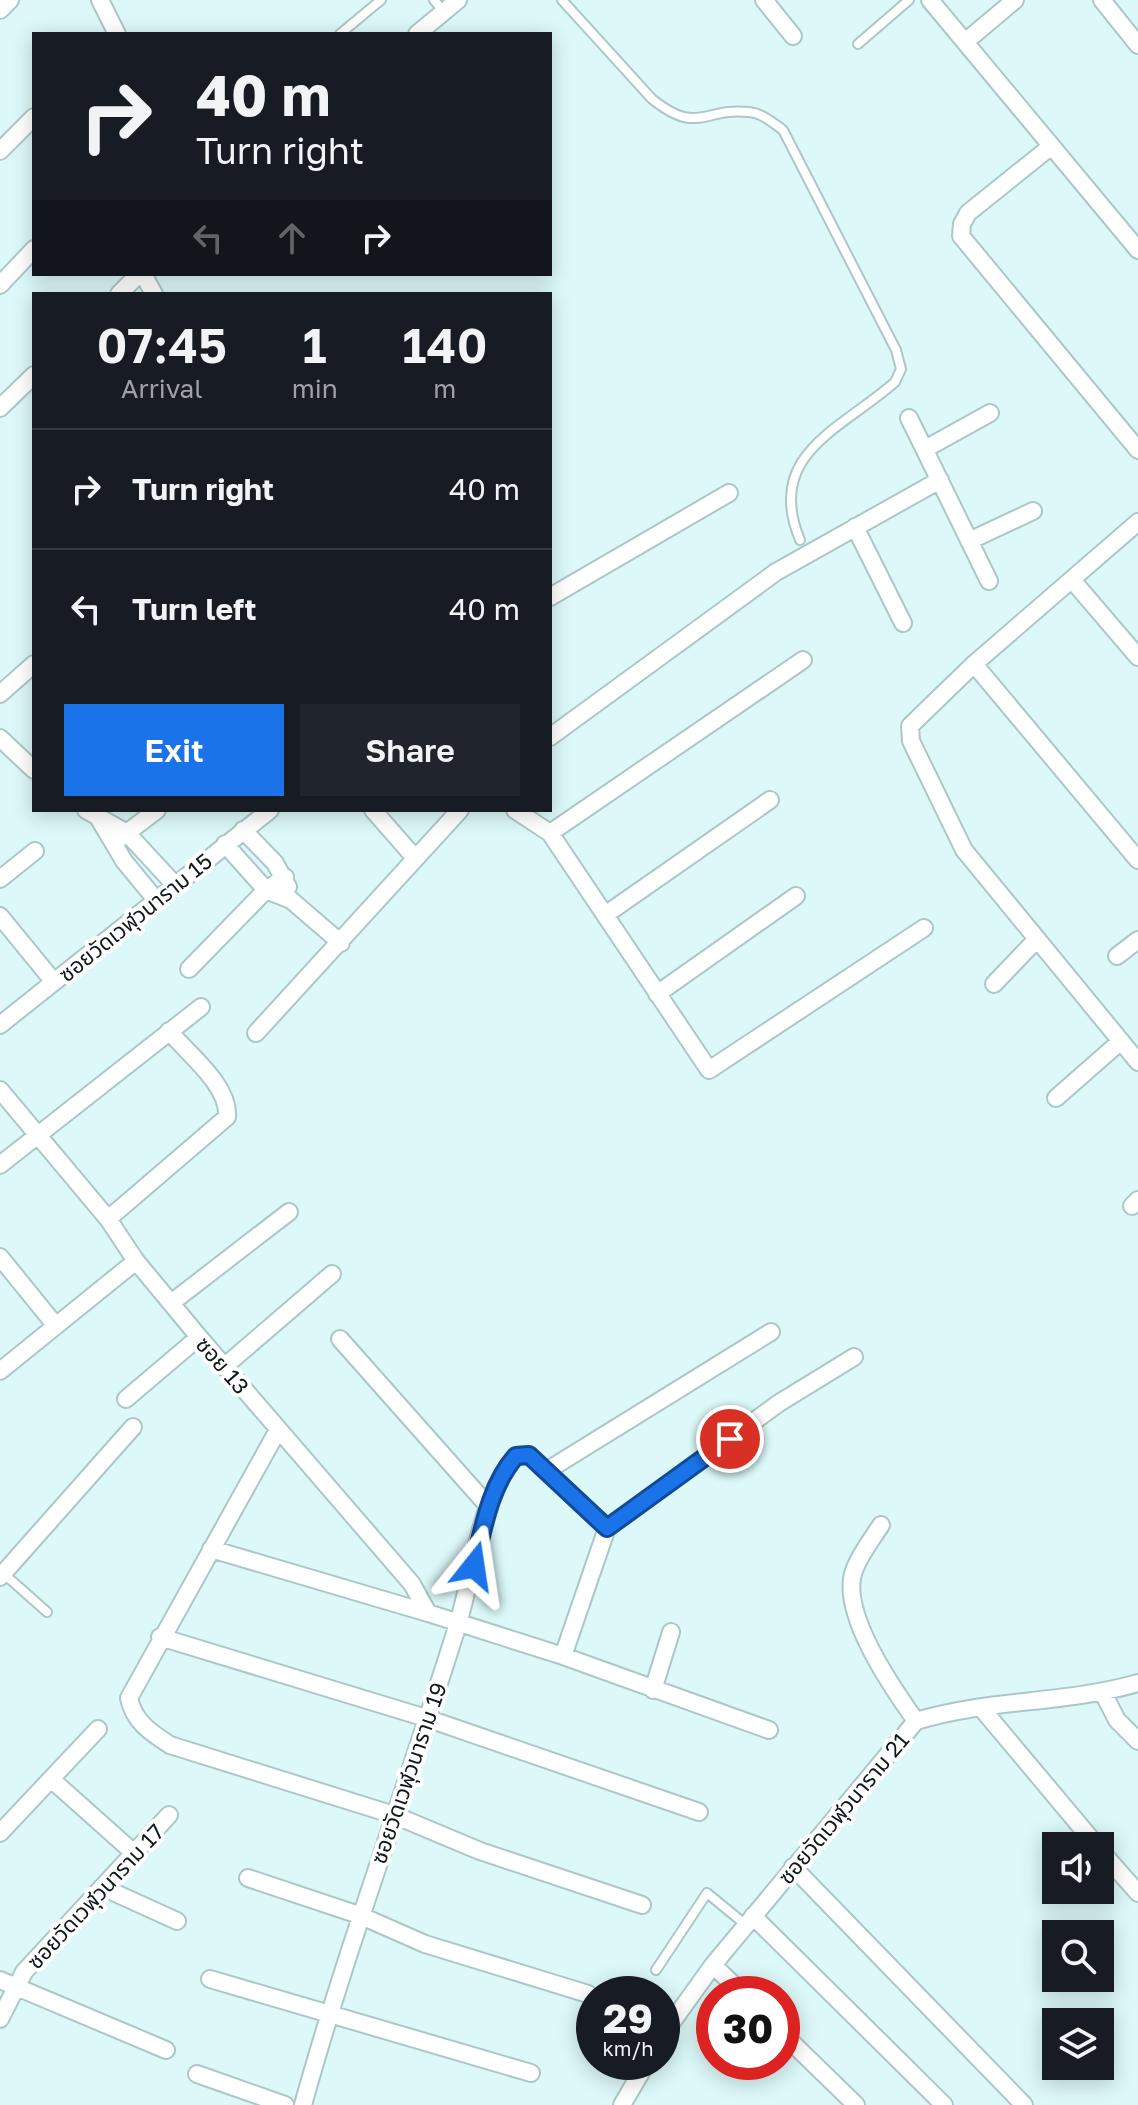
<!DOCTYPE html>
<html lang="en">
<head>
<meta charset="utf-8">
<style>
	body { margin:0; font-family:"Golos Text","Noto Sans Thai",sans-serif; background:#20242c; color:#f1f3f6; height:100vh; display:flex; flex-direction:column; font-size:30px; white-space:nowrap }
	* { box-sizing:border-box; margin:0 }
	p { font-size:26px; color:#9ea1a6 }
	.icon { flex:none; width:44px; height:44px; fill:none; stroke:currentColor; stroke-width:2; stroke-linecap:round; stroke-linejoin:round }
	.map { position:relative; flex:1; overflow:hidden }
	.side { position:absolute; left:32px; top:292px; width:520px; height:520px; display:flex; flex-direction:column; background:#171b24; border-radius:0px; box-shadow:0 4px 20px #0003 }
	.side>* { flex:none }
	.top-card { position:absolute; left:32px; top:32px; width:520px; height:244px; border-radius:0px; box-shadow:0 4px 20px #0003; background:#171b24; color:#f1f3f6; overflow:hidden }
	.controls { position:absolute; left:1042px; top:1832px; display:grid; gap:16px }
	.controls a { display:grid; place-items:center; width:72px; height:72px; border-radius:0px; background:#171b24; box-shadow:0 4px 20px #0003; font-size:40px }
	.speed { position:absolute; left:576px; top:1976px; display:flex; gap:16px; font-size:40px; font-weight:700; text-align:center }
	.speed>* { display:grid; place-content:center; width:104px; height:104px; border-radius:50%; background:#171b24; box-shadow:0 4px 20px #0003; line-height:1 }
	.speed small { font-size:20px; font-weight:400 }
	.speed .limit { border:12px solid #d22; background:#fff; color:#111 }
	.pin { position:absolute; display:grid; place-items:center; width:68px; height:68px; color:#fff; margin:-34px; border:4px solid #fff; border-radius:50%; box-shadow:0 2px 8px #0007 }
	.me { position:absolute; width:88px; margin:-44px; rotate:15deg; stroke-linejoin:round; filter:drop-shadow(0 0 6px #0008) }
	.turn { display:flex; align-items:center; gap:28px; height:168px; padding:0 32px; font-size:36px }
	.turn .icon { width:104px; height:104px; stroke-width:2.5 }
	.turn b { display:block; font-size:56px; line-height:68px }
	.lanes { display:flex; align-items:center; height:76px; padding:0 32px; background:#0003; justify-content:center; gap:40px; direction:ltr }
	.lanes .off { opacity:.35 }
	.eta { display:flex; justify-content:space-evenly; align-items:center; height:136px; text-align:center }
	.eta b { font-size:48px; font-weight:600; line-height:56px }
	.button { display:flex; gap:16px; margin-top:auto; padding:16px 32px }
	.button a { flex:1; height:92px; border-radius:0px; background:#1a73e8; color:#fff; font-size:32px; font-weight:600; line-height:92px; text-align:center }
	.button a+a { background:#20242c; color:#f1f3f6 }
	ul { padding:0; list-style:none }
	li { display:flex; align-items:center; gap:24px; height:120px; padding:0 32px; border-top:2px solid #363941 }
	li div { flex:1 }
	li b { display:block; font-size:30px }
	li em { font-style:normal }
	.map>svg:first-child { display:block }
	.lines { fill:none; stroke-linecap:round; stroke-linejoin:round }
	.lane-casing { stroke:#acc7c7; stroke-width:12 }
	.street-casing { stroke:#acc7c7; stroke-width:20 }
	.lane { stroke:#fff; stroke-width:8 }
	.street { stroke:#fff; stroke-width:16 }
	.route-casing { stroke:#114b97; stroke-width:20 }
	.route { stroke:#1a73e8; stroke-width:14 }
	.labels { text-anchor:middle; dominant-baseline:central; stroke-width:8; stroke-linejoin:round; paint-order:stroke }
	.street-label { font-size:22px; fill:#0f1919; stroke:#fff }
</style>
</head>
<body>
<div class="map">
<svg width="1138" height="2105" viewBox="0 0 1138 2105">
	<rect width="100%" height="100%" fill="#dcf8f8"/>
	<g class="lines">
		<defs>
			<path id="lane" d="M 434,0 L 444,12
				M 562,0 L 652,99 C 698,136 704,107 749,112 C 762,113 773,123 783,130 L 896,350 L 901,369 L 895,382 C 842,429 764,454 800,540
				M 340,34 L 381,0
				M 858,44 L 909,0
				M 3,1573 L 47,1612
				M 656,1970 L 707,1893 L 746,1925"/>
			<path id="street" d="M 100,0 L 117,34
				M 764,0 L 793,36
				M 930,0 L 1138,250
				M 1102,0 L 1138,45
				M 0,10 L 10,0
				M 417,34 L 458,0
				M 965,42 L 1015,0
				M 1049,148 L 968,213 L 962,224 L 961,236 L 1138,450
				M 0,151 L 34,117
				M 143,274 L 154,294
				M 0,285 L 34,249
				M 119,294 L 139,274
				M 0,408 L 34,375
				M 909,418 L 989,581
				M 925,449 L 990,413
				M 1138,522 L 974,664 L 910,726 L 911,741 L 964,850 L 1138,1062
				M 855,527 L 903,623
				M 969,541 L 1033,511
				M 1073,581 L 1138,657
				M 550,597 L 729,493
				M 974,664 L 1138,860
				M 0,694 L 34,664
				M 550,737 L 776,572 L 940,480
				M 0,738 L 34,770
				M 86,810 L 127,833 L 175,885
				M 373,810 L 415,858
				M 515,810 L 550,833 L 803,660
				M 99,819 L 124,861 L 156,900
				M 243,830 L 275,863 L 288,887
				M 550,833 L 709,1070 L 924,928
				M 120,838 L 157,810
				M 225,844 L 266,890 L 291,900 L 341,943
				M 0,879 L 35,851
				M 605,915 L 770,800
				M 0,916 L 54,982
				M 1117,956 L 1138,940
				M 189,969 L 266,890 L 285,877
				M 994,984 L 1036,940
				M 657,994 L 796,896
				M 0,1025 L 270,810
				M 256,1033 L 460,810
				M 0,1090 L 108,1219 L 136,1261 L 199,1337 L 412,1584 L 428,1613 L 563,1656 L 769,1730
				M 1056,1098 L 1121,1041
				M 0,1165 L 201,1007
				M 1132,1206 L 1138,1200
				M 108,1219 L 227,1117 C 230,1086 188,1054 169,1031
				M 0,1257 L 56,1326
				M 171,1303 L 289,1212
				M 340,1339 L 489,1507
				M 225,1366 L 332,1274
				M 0,1371 L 136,1261
				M 126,1399 L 199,1337
				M 278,1430 L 129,1698 C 134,1722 150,1732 170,1745 L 394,1815 L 480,1851 L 642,1905
				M 548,1470 L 771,1332
				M 881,1525 C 872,1539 861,1553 855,1568 C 837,1609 893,1689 916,1721
				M 211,1549 L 428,1613
				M 0,1577 L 133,1427
				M 160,1637 L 426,1718 L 699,1812
				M 563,1656 L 607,1528 L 779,1403 L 854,1357
				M 653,1690 L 671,1632
				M 1103,1693 L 1117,1720 L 1138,1741
				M 983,1710 L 1097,1846
				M 51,1779 L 134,1853
				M 0,1833 L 98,1729
				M 1100,1850 L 1138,1893
				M 793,1867 L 1024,2105
				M 248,1878 L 359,1915 L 425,1944 L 588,1994
				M 102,1887 L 177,1921
				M 753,1916 L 944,2105
				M 713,1965 L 743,1994
				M 210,1979 L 531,2073
				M 0,1980 L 166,2050
				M 0,2019 L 24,1972 L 169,1815
				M 782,2033 L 856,2105
				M 662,2036 L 713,1965 L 916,1721 C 987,1699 1065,1704 1138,1683
				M 197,2074 L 285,2105
				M 303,2105 C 348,1943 407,1787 457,1627 C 474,1573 478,1500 516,1456 L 529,1455 L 607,1528
				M 622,2105 L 647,2062"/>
		</defs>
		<use href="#lane" class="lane-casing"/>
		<use href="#street" class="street-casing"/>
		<use href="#lane" class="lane"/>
		<use href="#street" class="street"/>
	</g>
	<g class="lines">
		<defs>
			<path id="route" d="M 474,1566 C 483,1529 490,1485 516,1456 L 529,1455 L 607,1528 L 730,1439"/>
		</defs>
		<use href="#route" class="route-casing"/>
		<use href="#route" class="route"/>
	</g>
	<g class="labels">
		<g class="street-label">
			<text transform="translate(135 917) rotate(-39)">ซอยวัดเวฬุวนาราม 15</text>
			<text transform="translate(223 1365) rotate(49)">ซอย 13</text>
			<text transform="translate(408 1773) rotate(-71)">ซอยวัดเวฬุวนาราม 19</text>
			<text transform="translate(843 1808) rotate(-50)">ซอยวัดเวฬุวนาราม 21</text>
			<text transform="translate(95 1896) rotate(-47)">ซอยวัดเวฬุวนาราม 17</text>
		</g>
	</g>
</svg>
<div class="controls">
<a><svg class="icon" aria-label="sound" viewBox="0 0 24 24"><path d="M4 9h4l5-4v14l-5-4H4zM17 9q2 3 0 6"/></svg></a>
<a><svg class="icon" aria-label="search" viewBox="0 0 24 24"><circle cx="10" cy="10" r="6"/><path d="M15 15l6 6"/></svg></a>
<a><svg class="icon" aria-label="layers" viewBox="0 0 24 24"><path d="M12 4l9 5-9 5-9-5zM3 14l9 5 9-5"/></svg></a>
</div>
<div class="speed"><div>29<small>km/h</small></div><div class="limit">30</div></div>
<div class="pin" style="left:730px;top:1439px;background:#d93025"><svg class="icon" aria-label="arrive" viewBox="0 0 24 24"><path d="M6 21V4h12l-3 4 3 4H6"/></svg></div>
<svg class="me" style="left:474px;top:1566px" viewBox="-20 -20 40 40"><path d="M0-17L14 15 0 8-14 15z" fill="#1a73e8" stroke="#fff" stroke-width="4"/></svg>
<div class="top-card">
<div class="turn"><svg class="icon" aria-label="right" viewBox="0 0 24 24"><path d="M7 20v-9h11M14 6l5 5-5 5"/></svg><div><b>40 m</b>Turn right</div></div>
<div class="lanes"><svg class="icon off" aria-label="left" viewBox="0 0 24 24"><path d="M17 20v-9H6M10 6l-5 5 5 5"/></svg><svg class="icon off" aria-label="ahead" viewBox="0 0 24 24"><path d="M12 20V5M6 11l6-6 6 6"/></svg><svg class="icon" aria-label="right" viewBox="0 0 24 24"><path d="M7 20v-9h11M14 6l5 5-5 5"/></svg></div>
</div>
<section class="side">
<div class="eta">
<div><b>07:45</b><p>Arrival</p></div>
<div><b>1</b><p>min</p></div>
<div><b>140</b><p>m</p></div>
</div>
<ul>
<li><svg class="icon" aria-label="right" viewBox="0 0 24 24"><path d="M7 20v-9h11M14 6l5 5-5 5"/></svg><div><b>Turn right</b></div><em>40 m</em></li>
<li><svg class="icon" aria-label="left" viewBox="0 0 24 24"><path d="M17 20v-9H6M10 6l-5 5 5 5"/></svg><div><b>Turn left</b></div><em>40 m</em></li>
</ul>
<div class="button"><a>Exit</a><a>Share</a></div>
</section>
</div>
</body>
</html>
